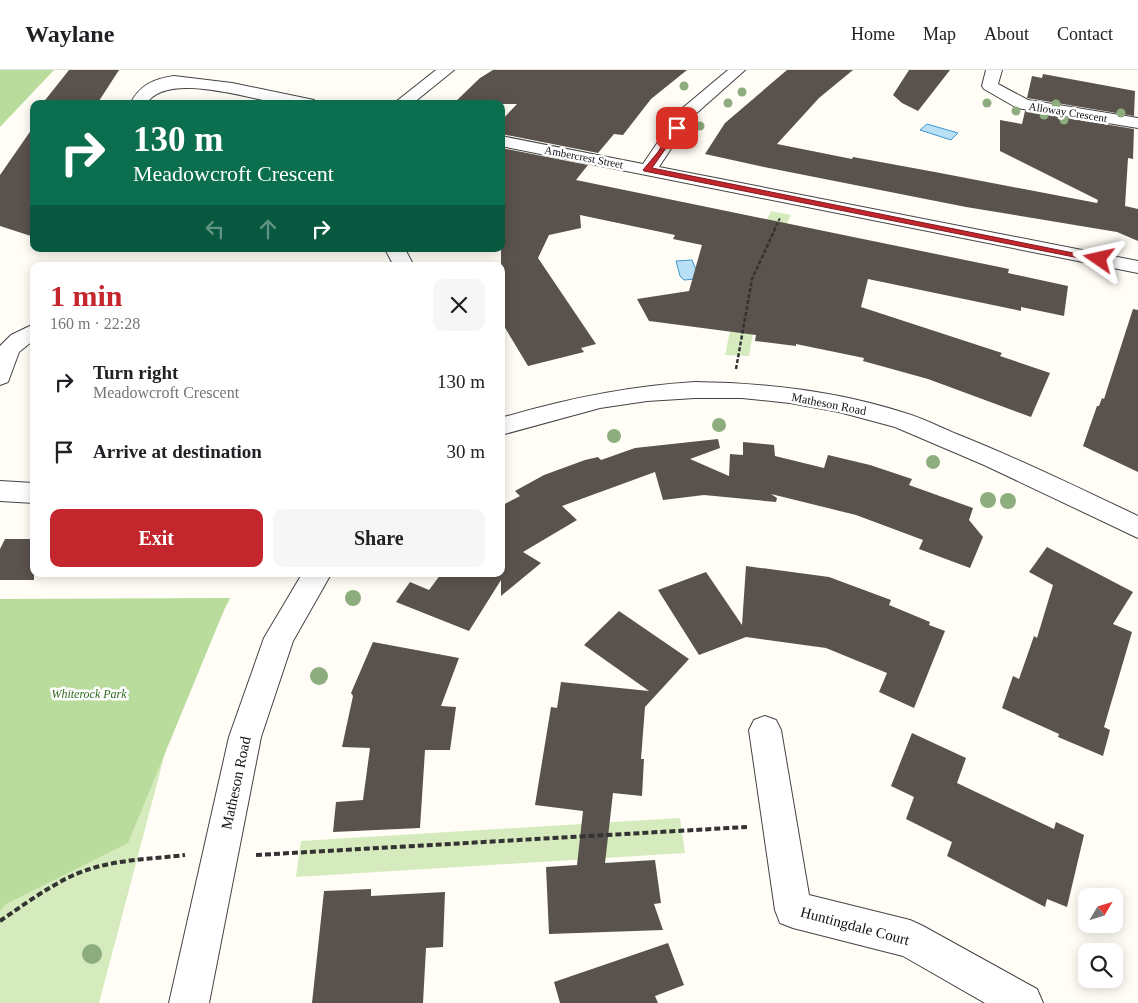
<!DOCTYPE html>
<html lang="en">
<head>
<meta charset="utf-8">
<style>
	body { margin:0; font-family:Georgia,serif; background:#f6f6f6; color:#202124; height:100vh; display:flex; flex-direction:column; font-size:19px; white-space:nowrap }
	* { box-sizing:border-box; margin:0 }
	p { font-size:16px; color:#757577 }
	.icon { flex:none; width:28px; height:28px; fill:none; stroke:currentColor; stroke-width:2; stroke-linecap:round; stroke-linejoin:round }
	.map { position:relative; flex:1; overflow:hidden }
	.drawer { position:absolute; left:30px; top:192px; width:475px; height:315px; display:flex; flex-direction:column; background:#fff; border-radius:10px; box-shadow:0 2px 12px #0003 }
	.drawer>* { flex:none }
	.guide { position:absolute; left:30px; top:30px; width:475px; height:152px; border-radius:10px; box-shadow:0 2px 12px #0003; background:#0b6e4f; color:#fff; overflow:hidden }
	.needle { width:32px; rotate:52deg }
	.buttons { position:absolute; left:1078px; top:818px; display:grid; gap:10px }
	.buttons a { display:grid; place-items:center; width:45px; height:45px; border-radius:10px; background:#fff; box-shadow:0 2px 12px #0003; font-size:25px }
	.pin { position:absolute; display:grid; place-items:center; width:42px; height:42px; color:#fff; margin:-21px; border-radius:10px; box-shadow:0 2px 8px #0006 }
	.me { position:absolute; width:55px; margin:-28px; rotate:281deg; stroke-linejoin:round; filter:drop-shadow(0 0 4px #0008) }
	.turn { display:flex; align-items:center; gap:18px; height:105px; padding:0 20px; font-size:22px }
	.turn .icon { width:65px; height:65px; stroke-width:2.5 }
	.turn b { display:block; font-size:35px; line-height:42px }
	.lanes { display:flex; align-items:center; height:48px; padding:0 20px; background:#0003; justify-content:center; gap:25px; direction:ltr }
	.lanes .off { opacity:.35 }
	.round { display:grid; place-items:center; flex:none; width:52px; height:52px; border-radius:10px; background:#f6f6f6 }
	.overview { display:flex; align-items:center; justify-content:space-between; height:85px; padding:0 20px }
	h1 { font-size:30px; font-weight:800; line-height:38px; color:#c4262e }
	.primary-button { display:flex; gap:10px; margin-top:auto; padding:10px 20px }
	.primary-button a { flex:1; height:58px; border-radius:10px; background:#c4262e; color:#fff; font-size:20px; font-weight:800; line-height:58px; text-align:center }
	.primary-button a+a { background:#f6f6f6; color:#202124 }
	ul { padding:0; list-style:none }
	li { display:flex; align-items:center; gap:15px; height:70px; padding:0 20px }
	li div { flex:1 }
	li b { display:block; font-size:19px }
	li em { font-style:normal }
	header { display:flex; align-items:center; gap:30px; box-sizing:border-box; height:70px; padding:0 25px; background:#fff; border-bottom:1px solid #e0e0e0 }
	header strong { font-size:24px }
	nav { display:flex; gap:28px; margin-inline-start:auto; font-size:18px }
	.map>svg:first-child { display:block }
	.green { fill:#d5ebbd }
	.forest { fill:#b9dc9c }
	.water { fill:#b9e0f7; stroke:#3f96cf }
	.building { fill:#5a524d }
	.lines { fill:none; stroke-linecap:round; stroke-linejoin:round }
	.minor-casing { stroke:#444; stroke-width:2 }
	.tertiary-casing { stroke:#444; stroke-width:2 }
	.path-far2 { stroke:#333; stroke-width:2; stroke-dasharray:3 2; stroke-linecap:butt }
	.path-far1 { stroke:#333; stroke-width:2.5; stroke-dasharray:4 2; stroke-linecap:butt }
	.path { stroke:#333; stroke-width:4; stroke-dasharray:6 3; stroke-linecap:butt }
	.minor { fill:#fff; fill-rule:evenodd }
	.tertiary { fill:#fff; fill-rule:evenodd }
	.tree { fill:#8dad7f }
	.route { fill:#c4262e; stroke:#7f191e }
	.labels { text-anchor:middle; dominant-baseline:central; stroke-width:5; stroke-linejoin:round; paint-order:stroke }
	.far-street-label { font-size:11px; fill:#111; stroke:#fff }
	.street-label { font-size:12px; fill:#111; stroke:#fff }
	.park-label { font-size:12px; font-style:italic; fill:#2f6b1f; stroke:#fff }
	.near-street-label { font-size:15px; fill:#111; stroke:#fff }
</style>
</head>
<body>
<header>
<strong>Waylane</strong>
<nav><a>Home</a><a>Map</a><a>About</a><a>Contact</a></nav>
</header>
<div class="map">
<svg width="1138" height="933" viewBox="0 0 1138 933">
	<rect width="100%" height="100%" fill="#fffdf5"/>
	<path class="green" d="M 771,141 L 791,145 L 764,202 L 749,286 L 725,285 L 743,199 Z
		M 231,528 L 206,572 L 185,620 L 168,672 L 99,933 L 0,933 L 0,532 Z
		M 680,748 L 685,783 L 296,807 L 301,771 Z"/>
	<path class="forest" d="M 0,0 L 54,0 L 0,57 Z
		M 229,528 L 128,773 L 6,834 L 0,841 L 0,529 Z"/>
	<path class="water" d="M 927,54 L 958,63 L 951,70 L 920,60 Z
		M 692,190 L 697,202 L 696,209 L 684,210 L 680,206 L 676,191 Z"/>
	<path class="building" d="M 69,0 L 119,0 L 97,34 L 42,34 Z
		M 493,0 L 687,0 L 651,29 L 623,65 L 614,64 L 598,83 L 501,64 L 501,51 L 517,34 L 453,34 L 480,8 Z
		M 787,0 L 853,0 L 819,28 L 777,74 L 852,89 L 853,87 L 935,102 L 1097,133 L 1098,130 L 1000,81 L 1000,50 L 1022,54 L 1025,41 L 1134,59 L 1133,89 L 1128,88 L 1125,136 L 1138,139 L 1138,171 L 1117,162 L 966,137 L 764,97 L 705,84 L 725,53 Z
		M 909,0 L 950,0 L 918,41 L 902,33 L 893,25 Z
		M 1043,4 L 1135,21 L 1134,46 L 1027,28 L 1032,6 L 1042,8 Z
		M 34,56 L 34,167 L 0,156 L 0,105 Z
		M 501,78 L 588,95 L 576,110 L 1009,199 L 1008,203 L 1068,216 L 1064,246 L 1021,237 L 1021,241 L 868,209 L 861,237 L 1002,283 L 1000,286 L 1050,303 L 1031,347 L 928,309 L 863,291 L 864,288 L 796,274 L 796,276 L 755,271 L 756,265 L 649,251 L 637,229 L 689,221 L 702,175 L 673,169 L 675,165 L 580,145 L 581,158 L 549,165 L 538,188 L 596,274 L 581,278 L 584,282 L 528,296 L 501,251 Z
		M 1133,239 L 1138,240 L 1138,402 L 1083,376 L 1097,336 L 1099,336 L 1102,328 L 1104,329 Z
		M 718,369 L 720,378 L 690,389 L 729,406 L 730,384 L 743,385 L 743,372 L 774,375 L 775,386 L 824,398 L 828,385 L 870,395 L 912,409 L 909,415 L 973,438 L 969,450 L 983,467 L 970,498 L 919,479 L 923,470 L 856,445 L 771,424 L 777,428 L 776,432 L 704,425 L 663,430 L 655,402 L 562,436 L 577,450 L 523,482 L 541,493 L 501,526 L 501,510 L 469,561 L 396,532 L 410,512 L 429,520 L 441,504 L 501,504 L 501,436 L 520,426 L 515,421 L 544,405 L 585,390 L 598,387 L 601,390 L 635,378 Z
		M 5,469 L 34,469 L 34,510 L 0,510 L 0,479 Z
		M 1047,477 L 1133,522 L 1113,554 L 1132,562 L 1104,657 L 1110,660 L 1103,686 L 1058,667 L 1059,664 L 1002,638 L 1013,606 L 1019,609 L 1034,566 L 1037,568 L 1053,515 L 1029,502 Z
		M 746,496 L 829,507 L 891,530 L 889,535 L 930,552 L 929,555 L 945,561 L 914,638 L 879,622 L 887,603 L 826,578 L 746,567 L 699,585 L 658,520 L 706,502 L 742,555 Z
		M 619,541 L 689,589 L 645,637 L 641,689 L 644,689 L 642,726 L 613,723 L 605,793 L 655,790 L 661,833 L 654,834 L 663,860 L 549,864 L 546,797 L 577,795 L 583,741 L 535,735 L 551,637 L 557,638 L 561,612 L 649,621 L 584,575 Z
		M 373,572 L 459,588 L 441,636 L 456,637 L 450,680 L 425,680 L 420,758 L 333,762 L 336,732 L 363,730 L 370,678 L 342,677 L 353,626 L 351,623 Z
		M 912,663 L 966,688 L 957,713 L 1054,759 L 1056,752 L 1084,765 L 1067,837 L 1047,829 L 1045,837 L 947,786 L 952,772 L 906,749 L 914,727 L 891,716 Z
		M 371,819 L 371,826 L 445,822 L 443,877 L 426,878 L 423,933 L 312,933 L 324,821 Z
		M 668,873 L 684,915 L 655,926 L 658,933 L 560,933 L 554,912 Z"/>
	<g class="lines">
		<defs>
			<path id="minor" d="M 436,0 L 454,0 L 412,34 L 393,34 Z
				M 728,0 L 745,0 L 691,48 L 659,97 L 1138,191 L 1138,203 L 501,76 L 501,66 L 643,94 L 679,41 Z
				M 986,0 L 1002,0 L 998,14 L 1028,30 L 1138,48 L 1138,58 L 1017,38 L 984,19 L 982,16 Z
				M 174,6 L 232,13 L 314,30 L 316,34 C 306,34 295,35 285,34 C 251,30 167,0 146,34 L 130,34 C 140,15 153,9 174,6 Z
				M 385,179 L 405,179 L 414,196 L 394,196 Z
				M 34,254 L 34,270 L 19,282 L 8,312 L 0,315 L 0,276 L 11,265 Z
				M 0,411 L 34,413 L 34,433 L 0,431 Z
				M 765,646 L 776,650 L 781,660 L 809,825 L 910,850 L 923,856 L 1037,919 L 1043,933 L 985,933 L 903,886 L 793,858 L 780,853 L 775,840 L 749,660 L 754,650 Z"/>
			<path id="tertiary" d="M 695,312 C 766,313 837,321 905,343 C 922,348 938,356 954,363 C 1017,388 1077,417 1138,446 L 1138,468 L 984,395 L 895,357 L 839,342 L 790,333 L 742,328 L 695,328 L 647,331 L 600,338 L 501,365 L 501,348 C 565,329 628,316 695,312 Z
				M 302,504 L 331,504 L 293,571 L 261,667 L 209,933 L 169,933 L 229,667 L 264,568 Z"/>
		</defs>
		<use href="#minor" class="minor-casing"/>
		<use href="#tertiary" class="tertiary-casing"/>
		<path class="path-far2" d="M 774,160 L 780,148"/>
		<path class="path-far1" d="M 736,299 L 752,209 L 775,159"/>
		<path class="path" d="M 256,785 L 747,757
			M 0,851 C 25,834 61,807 90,799 C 121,789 153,789 185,785"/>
		<use href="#minor" class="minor"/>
		<use href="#tertiary" class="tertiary"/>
	</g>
	<g class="tree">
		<circle cx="684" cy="16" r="4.5"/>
		<circle cx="742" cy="22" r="4.5"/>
		<circle cx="728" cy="33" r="4.5"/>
		<circle cx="987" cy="33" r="4.5"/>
		<circle cx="1056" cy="34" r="4.5"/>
		<circle cx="1016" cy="41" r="4.5"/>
		<circle cx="1121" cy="43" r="4.5"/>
		<circle cx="1044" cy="45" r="4.5"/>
		<circle cx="1064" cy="50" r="4.5"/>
		<circle cx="700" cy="56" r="4.5"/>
		<circle cx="719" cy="355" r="7"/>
		<circle cx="614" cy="366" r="7"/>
		<circle cx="933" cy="392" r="7"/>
		<circle cx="988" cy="430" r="8"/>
		<circle cx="1008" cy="431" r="8"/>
		<circle cx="353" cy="528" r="8"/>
		<circle cx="319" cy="606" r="9"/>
		<circle cx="92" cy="884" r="10"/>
	</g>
	<path class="route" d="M 674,56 L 680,58 L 652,98 L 1103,189 L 1099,192 L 644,101 L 643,100 L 658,82 Z"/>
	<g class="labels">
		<g class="far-street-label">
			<text transform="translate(1068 42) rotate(9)">Alloway Crescent</text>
			<text transform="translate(584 87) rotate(11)">Ambercrest Street</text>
		</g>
		<g class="street-label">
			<text transform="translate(829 334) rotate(11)">Matheson Road</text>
		</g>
		<g class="park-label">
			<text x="89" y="624">Whiterock Park</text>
		</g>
		<g class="near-street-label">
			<text transform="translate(236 713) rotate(-78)">Matheson Road</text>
			<text transform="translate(855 856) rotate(15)">Huntingdale Court</text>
		</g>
	</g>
</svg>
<div class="buttons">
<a><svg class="needle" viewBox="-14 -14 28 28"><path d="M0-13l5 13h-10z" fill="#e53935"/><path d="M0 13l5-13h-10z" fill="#757577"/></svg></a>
<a><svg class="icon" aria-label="search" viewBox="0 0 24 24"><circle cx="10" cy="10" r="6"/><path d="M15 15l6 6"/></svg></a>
</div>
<div class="pin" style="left:677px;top:58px;background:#d93025"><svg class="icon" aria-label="arrive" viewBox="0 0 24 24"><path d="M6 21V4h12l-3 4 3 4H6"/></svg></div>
<svg class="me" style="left:1099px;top:189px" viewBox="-20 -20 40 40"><path d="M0-17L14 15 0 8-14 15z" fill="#c4262e" stroke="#fff" stroke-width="4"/></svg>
<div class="guide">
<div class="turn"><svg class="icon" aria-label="right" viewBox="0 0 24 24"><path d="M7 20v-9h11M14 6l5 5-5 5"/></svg><div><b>130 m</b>Meadowcroft Crescent</div></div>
<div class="lanes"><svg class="icon off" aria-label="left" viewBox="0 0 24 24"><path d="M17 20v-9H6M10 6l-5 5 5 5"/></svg><svg class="icon off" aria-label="ahead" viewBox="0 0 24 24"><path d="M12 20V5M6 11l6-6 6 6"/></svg><svg class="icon" aria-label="right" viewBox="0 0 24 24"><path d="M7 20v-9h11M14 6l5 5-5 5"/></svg></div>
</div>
<section class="drawer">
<div class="overview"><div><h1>1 min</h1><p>160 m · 22:28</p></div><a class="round"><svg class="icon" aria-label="close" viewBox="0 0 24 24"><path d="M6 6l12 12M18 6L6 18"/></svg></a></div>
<ul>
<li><svg class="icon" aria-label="right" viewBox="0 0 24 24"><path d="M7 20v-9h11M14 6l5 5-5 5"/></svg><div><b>Turn right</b><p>Meadowcroft Crescent</p></div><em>130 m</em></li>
<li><svg class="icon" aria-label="arrive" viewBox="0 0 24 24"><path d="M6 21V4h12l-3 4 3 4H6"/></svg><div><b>Arrive at destination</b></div><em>30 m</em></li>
</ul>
<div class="primary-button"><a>Exit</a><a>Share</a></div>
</section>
</div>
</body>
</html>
